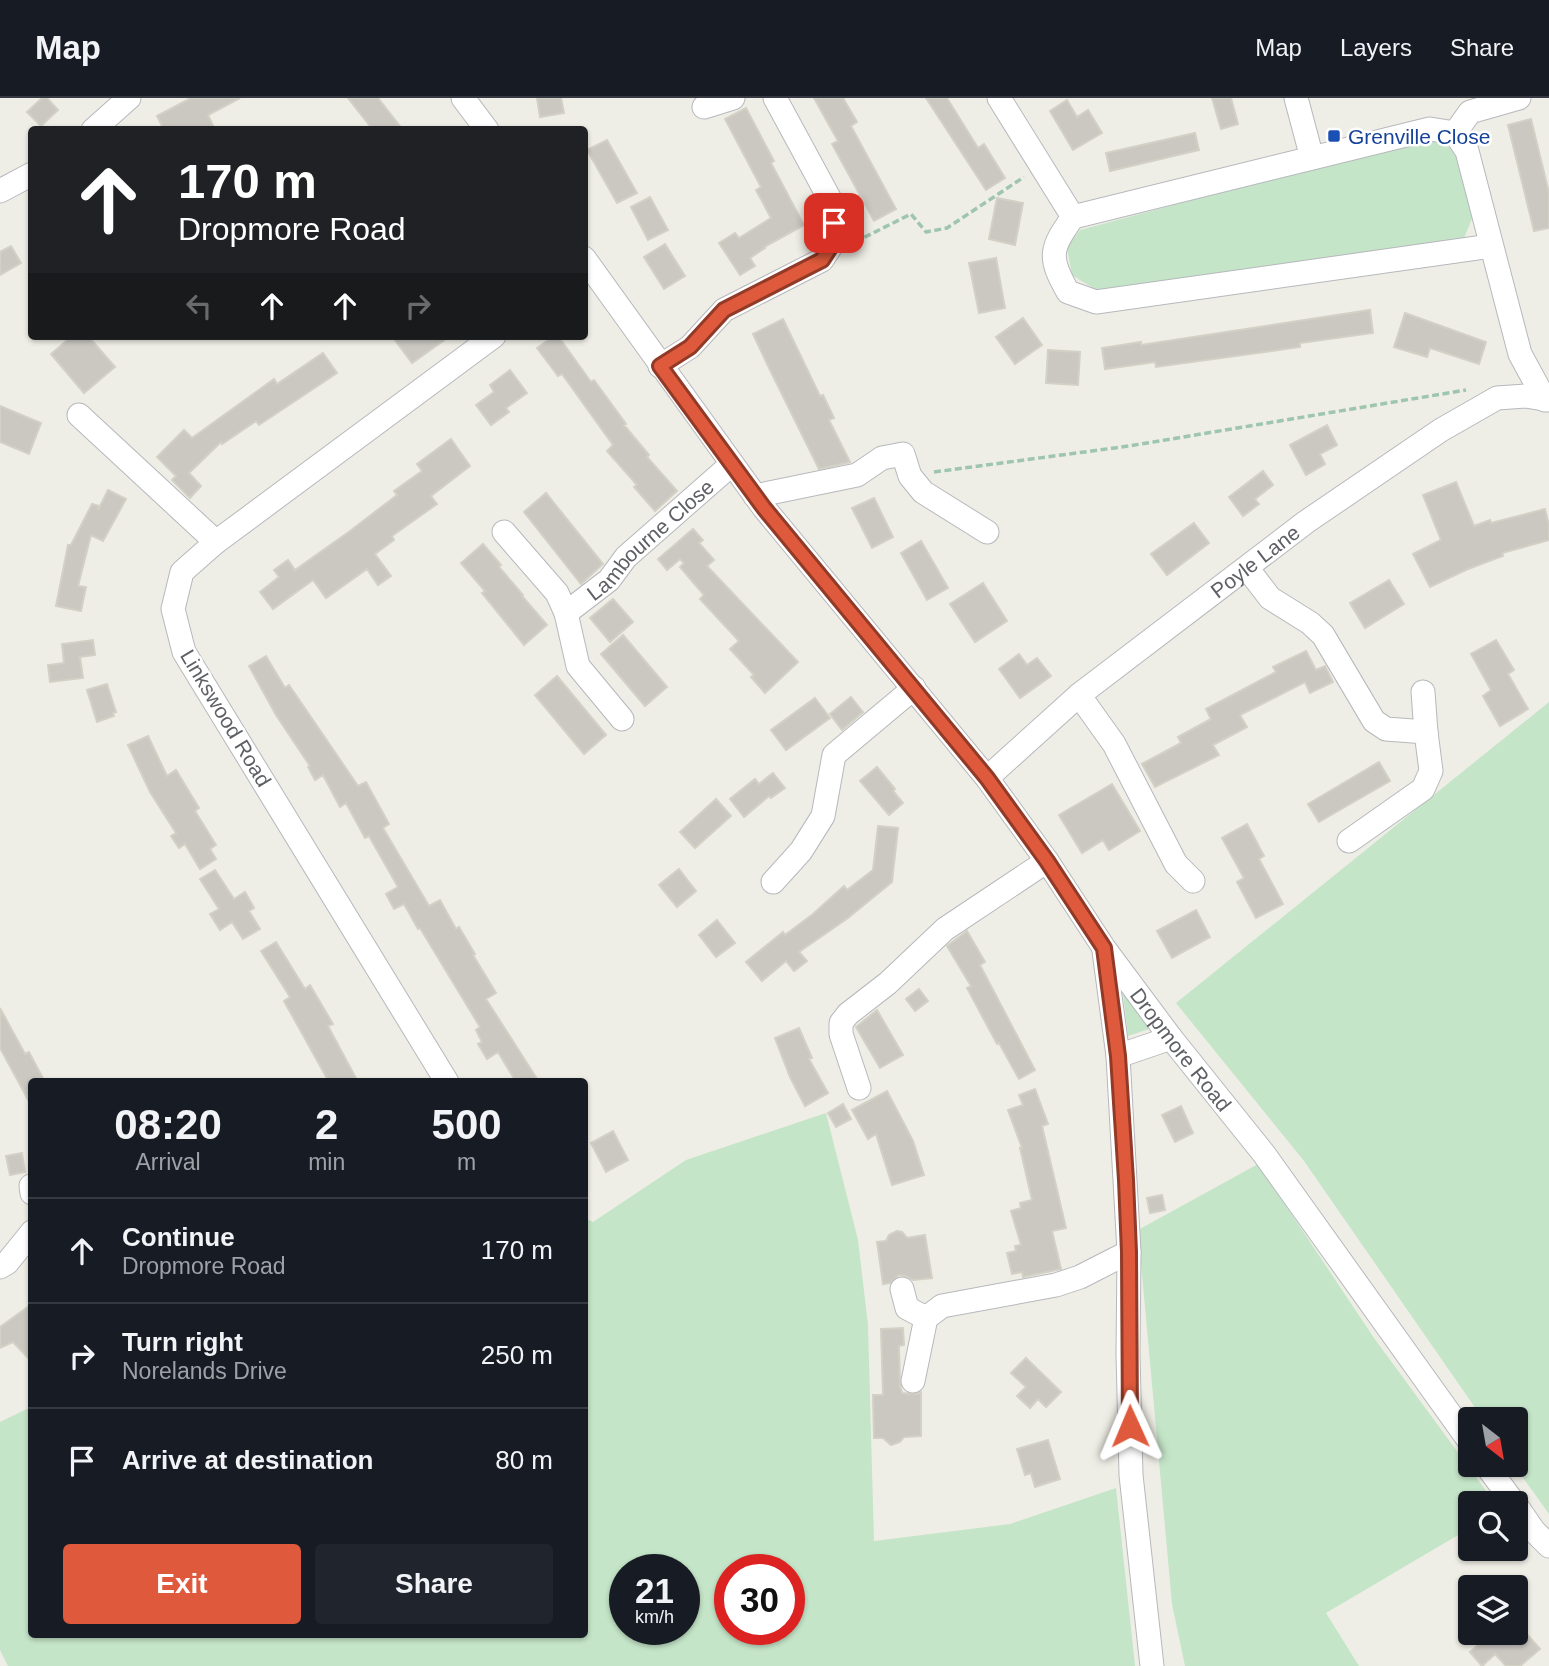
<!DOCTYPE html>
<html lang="en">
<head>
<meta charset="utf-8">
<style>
	body { margin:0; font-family:Helvetica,sans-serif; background:#20242c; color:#f1f3f6; height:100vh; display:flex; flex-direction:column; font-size:26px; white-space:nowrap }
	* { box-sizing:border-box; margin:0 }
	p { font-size:23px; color:#9ea1a6 }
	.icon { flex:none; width:38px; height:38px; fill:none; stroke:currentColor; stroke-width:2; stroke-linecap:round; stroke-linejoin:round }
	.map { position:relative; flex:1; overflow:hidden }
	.panel { position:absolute; left:28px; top:980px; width:560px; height:560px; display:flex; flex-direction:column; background:#171b24; border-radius:7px; box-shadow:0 2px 5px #0004 }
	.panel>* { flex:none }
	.banner { position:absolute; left:28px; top:28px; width:560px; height:214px; border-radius:7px; box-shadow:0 2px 5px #0004; background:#202124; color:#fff; overflow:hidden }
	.needle { width:46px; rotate:149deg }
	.controls { position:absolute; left:1458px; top:1309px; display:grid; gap:14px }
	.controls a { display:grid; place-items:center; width:70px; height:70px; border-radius:7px; background:#171b24; box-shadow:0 2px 5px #0004; font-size:35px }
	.speed { position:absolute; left:609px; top:1456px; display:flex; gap:14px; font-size:35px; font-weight:700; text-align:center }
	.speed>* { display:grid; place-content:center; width:91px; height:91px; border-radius:50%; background:#171b24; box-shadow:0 2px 5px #0004; line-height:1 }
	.speed small { font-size:18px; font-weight:400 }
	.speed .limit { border:10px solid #d22; background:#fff; color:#111 }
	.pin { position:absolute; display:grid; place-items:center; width:60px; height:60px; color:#fff; margin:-30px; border-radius:14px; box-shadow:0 4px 10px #0006 }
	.me { position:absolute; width:77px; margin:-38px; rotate:359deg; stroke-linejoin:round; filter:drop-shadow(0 0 5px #0008) }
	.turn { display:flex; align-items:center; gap:24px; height:147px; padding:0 35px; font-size:32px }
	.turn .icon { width:91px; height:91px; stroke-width:2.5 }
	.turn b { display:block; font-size:49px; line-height:60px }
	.lanes { display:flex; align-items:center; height:66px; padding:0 35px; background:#0003; justify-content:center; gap:35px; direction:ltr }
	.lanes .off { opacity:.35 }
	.eta { display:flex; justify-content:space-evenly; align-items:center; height:119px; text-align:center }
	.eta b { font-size:42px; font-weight:700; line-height:49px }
	.primary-button { display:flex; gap:14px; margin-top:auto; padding:14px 35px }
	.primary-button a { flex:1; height:80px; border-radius:7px; background:#df5a3c; color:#fff; font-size:28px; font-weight:700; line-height:80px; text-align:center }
	.primary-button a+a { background:#20242c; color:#f1f3f6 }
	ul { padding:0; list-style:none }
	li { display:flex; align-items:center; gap:21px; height:105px; padding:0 35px; border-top:2px solid #363941 }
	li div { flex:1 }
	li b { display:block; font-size:26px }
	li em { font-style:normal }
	header { display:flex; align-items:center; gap:42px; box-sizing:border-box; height:98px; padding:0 35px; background:#171b24; border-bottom:2px solid #363941 }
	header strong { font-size:33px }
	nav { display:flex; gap:38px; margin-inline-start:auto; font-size:24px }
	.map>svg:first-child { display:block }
	.green { fill:#c4e5c8; fill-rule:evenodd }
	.building { fill:#cbc8c2; stroke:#d3d0c5; stroke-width:2 }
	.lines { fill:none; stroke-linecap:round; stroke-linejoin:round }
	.minor-casing { stroke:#b6b8bc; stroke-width:25 }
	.path { stroke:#9ec5ad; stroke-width:3.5; stroke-dasharray:7 3.5; stroke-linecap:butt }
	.minor { stroke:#fff; stroke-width:23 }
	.route-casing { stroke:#913a27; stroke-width:18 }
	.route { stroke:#df5a3c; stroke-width:12 }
	.transit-dot { fill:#1a4fb4; stroke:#fff; stroke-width:2.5 }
	.labels { text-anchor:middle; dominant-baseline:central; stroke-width:5; stroke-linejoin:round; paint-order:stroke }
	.transit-label { font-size:21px; fill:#164399; stroke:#fff; text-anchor:start }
	.street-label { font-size:21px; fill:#5e6065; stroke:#fff }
</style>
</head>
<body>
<header>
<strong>Map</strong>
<nav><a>Map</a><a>Layers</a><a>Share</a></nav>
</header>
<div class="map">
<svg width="1549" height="1568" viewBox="0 0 1549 1568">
	<rect width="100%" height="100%" fill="#efeee6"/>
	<path class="green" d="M 1429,39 L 1455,52 L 1474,116 L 1462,145 L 1096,192 L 1072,177 L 1067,150 L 1080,132 Z
		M 1549,604 L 1549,1416 L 1514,1367 L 1516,1321 L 1483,1321 L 1304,1063 L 1176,905 Z
		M 1123,895 L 1149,931 L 1128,938 Z
		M 826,1015 L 858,1142 L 868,1227 L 874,1443 L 1010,1426 L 1116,1390 L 1135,1568 L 8,1568 L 0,1552 L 0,1324 L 31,1309 L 32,1536 L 584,1536 L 585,1120 L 593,1124 L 686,1062 ZM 625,1472 L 684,1472 L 684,1531 L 625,1531 ZM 730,1472 L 789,1472 L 789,1531 L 730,1531 Z
		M 1258,1066 L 1374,1240 L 1495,1405 L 1470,1405 L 1470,1430 L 1326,1515 L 1359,1568 L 1185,1568 L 1172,1506 L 1138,1132 Z"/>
	<path class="building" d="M 42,0 L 47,0 L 58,12 L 41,28 L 27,14 Z
		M 191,0 L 240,0 L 208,17 L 215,32 L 164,32 L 157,18 Z
		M 348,0 L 378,0 L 403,32 L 373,32 Z
		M 537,0 L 561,0 L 564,15 L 540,19 Z
		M 814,0 L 843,0 L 857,24 L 851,28 L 896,111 L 874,123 L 832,46 L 838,43 Z
		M 926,0 L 947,0 L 978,50 L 984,46 L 1005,80 L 986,92 Z
		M 1212,0 L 1231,0 L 1238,26 L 1221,31 Z
		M 1067,2 L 1077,19 L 1088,12 L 1102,35 L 1073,52 L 1050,13 Z
		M 746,10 L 774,63 L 771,65 L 804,127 L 764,149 L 765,150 L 750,160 L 755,168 L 740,177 L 719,145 L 735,135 L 739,140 L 771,120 L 756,92 L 761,89 L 725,21 Z
		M 1531,21 L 1549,95 L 1549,130 L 1534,133 L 1508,27 Z
		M 1195,35 L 1199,52 L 1110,73 L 1106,55 Z
		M 607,42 L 637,95 L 617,105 L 587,52 Z
		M 650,99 L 668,132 L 648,142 L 631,109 Z
		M 997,100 L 1023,105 L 1015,147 L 989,141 Z
		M 665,146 L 685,178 L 664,191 L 644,159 Z
		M 11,148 L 21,165 L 0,177 L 0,154 Z
		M 996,160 L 1005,210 L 979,215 L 969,165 Z
		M 1370,212 L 1373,235 L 1300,245 L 1300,249 L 1156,269 L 1155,264 L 1105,271 L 1102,250 L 1141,244 L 1141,247 Z
		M 1405,215 L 1486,244 L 1479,266 L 1430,250 L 1427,259 L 1394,249 Z
		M 1023,220 L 1042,247 L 1015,266 L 996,239 Z
		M 783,221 L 820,298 L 823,297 L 834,320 L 829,322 L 850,364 L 819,371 L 770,272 L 753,236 Z
		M 72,238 L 88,238 L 115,269 L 84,295 L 51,256 Z
		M 392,238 L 450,238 L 412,265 Z
		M 554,238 L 558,238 L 591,284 L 594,282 L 626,326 L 624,327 L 649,357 L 647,359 L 677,393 L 655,413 L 634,389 L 637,387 L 607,353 L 613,347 L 562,276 L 558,278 L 537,250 Z
		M 1048,252 L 1080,254 L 1078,287 L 1046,285 Z
		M 323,255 L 337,275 L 259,327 L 256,323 L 222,346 L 221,344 L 189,375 L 201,388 L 190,400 L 172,382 L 176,378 L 157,359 L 184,332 L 192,340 L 274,281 L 277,286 Z
		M 510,272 L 527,295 L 506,310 L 509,314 L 491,327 L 476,307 L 494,294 L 490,287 Z
		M 0,308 L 41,325 L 29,356 L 0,344 Z
		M 1327,327 L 1337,347 L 1320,356 L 1325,366 L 1306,377 L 1290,347 Z
		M 451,341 L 470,368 L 431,398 L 437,406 L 392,438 L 394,442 L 375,456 L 391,478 L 378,487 L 367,471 L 326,500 L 313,482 L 273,511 L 260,494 L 279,479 L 274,472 L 288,462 L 295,472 L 350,433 L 397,397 L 394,393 L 422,373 L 417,366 Z
		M 1263,373 L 1273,387 L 1255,401 L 1259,406 L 1243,418 L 1229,399 Z
		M 1456,384 L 1474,428 L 1490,422 L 1491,425 L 1545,411 L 1549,427 L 1549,442 L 1502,455 L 1503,458 L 1468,471 L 1430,489 L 1413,456 L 1441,442 L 1423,397 Z
		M 108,392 L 126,401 L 103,443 L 91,437 L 78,488 L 86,489 L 81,513 L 56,508 L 68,447 L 71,447 L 92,406 L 99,408 L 98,412 Z
		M 546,395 L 603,466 L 581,486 L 524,414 Z
		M 874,400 L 893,439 L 872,450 L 852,410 Z
		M 1194,425 L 1209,445 L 1167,477 L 1151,456 Z
		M 693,431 L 703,442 L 699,445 L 714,462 L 707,468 L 798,564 L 765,595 L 751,579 L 754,577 L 730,551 L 739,543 L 700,501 L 704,497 L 680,469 L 684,465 L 680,461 L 667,472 L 658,461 Z
		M 921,443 L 948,490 L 927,502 L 901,455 Z
		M 483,446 L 501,467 L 499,469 L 523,497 L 522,498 L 547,527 L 524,547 L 482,495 L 485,493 L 461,465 Z
		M 1389,482 L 1404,506 L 1365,530 L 1350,505 Z
		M 983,485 L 1007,523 L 975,544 L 950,506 Z
		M 613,501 L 633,524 L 610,544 L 590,520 Z
		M 623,537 L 667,589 L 645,608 L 601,556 Z
		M 93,542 L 95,557 L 80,559 L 83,580 L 50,584 L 48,567 L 64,565 L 62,546 Z
		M 1496,542 L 1514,572 L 1508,576 L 1528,611 L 1500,628 L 1483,598 L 1491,592 L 1471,556 Z
		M 1306,553 L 1316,572 L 1325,568 L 1333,584 L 1310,595 L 1305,584 L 1240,617 L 1247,629 L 1213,647 L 1219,657 L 1155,689 L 1142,666 L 1181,645 L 1178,639 L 1211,621 L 1206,611 L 1276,574 L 1273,569 Z
		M 1019,556 L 1027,567 L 1037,560 L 1051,578 L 1020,600 L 999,571 Z
		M 266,558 L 285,590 L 289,587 L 358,688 L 366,684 L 389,726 L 383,730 L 429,808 L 440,802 L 456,831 L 459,829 L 475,856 L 473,857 L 496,895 L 486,901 L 539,984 L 516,984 L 498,954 L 487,961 L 478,946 L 482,944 L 476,932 L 480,929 L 420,830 L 418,831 L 404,806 L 394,811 L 386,796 L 398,789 L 369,738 L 365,740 L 346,705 L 340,709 L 323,677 L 315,682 L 308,669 L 310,668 L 276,617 L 249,568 Z
		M 557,578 L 606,637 L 584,656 L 535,597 Z
		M 107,586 L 116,614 L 113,615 L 114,618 L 97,624 L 87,592 Z
		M 851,599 L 863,614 L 842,632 L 830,616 Z
		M 815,600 L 830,620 L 786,652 L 771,632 Z
		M 148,638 L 167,678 L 176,672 L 199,710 L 195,713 L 216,747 L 210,751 L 216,761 L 200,771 L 185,746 L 179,750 L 171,738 L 176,735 L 150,694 L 128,647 Z
		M 1379,664 L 1390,683 L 1319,724 L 1308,706 Z
		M 877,669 L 895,691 L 893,693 L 903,705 L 889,717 L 860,683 Z
		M 773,675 L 785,690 L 771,700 L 769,698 L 744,719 L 730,701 L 755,681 L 759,686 Z
		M 1112,686 L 1140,733 L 1109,752 L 1103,742 L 1082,755 L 1059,717 Z
		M 716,701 L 731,718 L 695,750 L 680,734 Z
		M 1247,726 L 1264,758 L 1259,761 L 1283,806 L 1256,820 L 1237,784 L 1244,780 L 1222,740 Z
		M 878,728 L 898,730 L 892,784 L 848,820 L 799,854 L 807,863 L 794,873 L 786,863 L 762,883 L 746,864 L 783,834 L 785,837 L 813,816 L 844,788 L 847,792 L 873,772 Z
		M 679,771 L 696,793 L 677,809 L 659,787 Z
		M 215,772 L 234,801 L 245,794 L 254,810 L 249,813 L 260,831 L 243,841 L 232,824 L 220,832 L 210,816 L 219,811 L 200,781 Z
		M 1196,812 L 1210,839 L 1172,860 L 1157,833 Z
		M 717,822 L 735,845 L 716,859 L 699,837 Z
		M 967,833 L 985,864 L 980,867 L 1035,972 L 1019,981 L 999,945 L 997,946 L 967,890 L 971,888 L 947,848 Z
		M 276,844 L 305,891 L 310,887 L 333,926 L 328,928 L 358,984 L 329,984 L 284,903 L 290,899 L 261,853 Z
		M 919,891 L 928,903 L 915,913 L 906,901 Z
		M 0,910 L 25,956 L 29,954 L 45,984 L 32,984 L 32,1009 L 0,950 Z
		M 877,912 L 903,957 L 880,970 L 856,929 Z
		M 799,930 L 812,960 L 809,961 L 828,995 L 805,1008 L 790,979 L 775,940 Z
		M 1035,991 L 1048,1026 L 1042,1028 L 1066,1130 L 1052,1133 L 1061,1171 L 1023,1179 L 1022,1174 L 1012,1176 L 1007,1155 L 1016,1153 L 1015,1148 L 1021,1147 L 1011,1113 L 1021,1110 L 1020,1105 L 1032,1102 L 1020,1050 L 1022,1050 L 1008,1012 L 1023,1007 L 1019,997 Z
		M 887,993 L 913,1043 L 924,1077 L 892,1087 L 876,1036 L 868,1041 L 852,1012 Z
		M 843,1006 L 851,1021 L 836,1029 L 828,1015 Z
		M 1181,1008 L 1193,1035 L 1175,1044 L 1162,1017 Z
		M 613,1033 L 628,1062 L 606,1074 L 591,1045 Z
		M 22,1055 L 25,1074 L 10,1077 L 6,1058 Z
		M 1162,1097 L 1165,1112 L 1150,1115 L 1147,1100 Z
		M 897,1133 L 902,1134 L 907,1140 L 925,1137 L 932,1180 L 913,1182 L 906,1178 L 899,1177 L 890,1185 L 883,1186 L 877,1144 L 886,1143 L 889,1137 Z
		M 32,1206 L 32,1264 L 13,1244 L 0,1250 L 0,1229 Z
		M 903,1230 L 904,1247 L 899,1248 L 900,1287 L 902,1295 L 917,1296 L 921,1294 L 921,1338 L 904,1339 L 900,1344 L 891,1347 L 883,1340 L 874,1340 L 873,1297 L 883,1297 L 881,1231 Z
		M 1026,1260 L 1061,1294 L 1046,1309 L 1038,1301 L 1030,1310 L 1017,1298 L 1026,1289 L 1011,1275 Z
		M 1048,1342 L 1060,1381 L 1035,1389 L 1031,1375 L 1025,1377 L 1017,1351 Z
		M 1492,1535 L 1526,1535 L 1540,1551 L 1520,1568 L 1506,1568 L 1495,1556 L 1482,1568 L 1470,1554 Z"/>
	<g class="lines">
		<defs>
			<g id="minor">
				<path d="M 463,0 L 487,32"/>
				<path d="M 999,0 L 1073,119"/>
				<path d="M 1296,0 L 1312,60"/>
				<path d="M 704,9 L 733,0"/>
				<path d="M 93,32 L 129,0"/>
				<path d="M 1455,35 L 1470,14 L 1519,0"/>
				<path d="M 0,93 L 32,76"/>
				<path d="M 1491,148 L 1096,204 L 1068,194 C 1048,159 1050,151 1073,119 L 1430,31 L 1455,35 L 1467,53 L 1520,256 L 1545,302"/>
				<path id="s1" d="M 584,160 L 764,410 L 987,680 L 1047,763 L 1104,850 L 1171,940 L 1264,1056 L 1470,1344"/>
				<path d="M 660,268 L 690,249 L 724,212 L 822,162 L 835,142 L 833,107 L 775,0"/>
				<path d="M 79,317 L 216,444"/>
				<path d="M 755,398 L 857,377 L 882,360 L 903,356 L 910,378 L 923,394 L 987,434"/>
				<path d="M 504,434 L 557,495 L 566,515 L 578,568 L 622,621"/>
				<path d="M 1247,470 L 1270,500 L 1310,525 L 1323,537 L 1374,623 L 1386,631 L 1426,634 L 1431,673 L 1423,691 L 1349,743"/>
				<path id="s2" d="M 566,515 L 609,482 L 626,459 L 732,366"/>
				<path d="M 1423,594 L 1426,634"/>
				<path d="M 1079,597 L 1114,646 L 1176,766 L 1193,783"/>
				<path id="s3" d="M 987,680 L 1079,597 L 1306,424 L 1441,332 L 1497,300 L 1526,298 L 1549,302"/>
				<path d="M 773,784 L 801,753 L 823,718 L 834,657 L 914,590"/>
				<path d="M 1104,853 L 1118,958 L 1129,1154 L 1128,1256 L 1131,1377 L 1152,1568"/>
				<path d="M 1118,958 L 1171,940"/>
				<path d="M 447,984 L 184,554 L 173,511 L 182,474 L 216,444 L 494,238"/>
				<path d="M 859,990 L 841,936 L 841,925 L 848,916 L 888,885 L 945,831 L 1047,763"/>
				<path d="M 31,1088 L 32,1095"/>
				<path d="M 0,1169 L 7,1165 L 32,1134"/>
				<path d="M 902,1191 L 907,1210 L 926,1220"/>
				<path d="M 913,1283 L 926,1220 L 942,1208 L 1056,1187 L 1080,1179 L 1129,1154"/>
				<path d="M 1486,1367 L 1514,1405"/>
				<path d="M 1516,1407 L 1534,1433 L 1549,1448"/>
			</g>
		</defs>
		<use href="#minor" class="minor-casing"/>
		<path class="path" d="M 855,144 L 911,116 L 926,134 L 947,130 L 1024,79
			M 934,374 L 1129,348 L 1466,292"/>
		<use href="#minor" class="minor"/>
	</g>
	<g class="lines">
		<defs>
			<path id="route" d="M 834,125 L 835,142 L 822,162 L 724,212 L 690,249 L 660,268 L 764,410 L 987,680 L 1047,763 L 1104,850 L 1118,958 L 1126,1082 L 1129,1154 L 1130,1328"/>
		</defs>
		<use href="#route" class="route-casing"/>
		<use href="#route" class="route"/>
	</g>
	<rect class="transit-dot" x="1327" y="31" width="14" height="14" rx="3.5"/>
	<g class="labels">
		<g class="transit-label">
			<text x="1348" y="38">Grenville Close</text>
		</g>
		<g class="street-label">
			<text stroke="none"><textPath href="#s2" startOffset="112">Lambourne Close</textPath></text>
			<text stroke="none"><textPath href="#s3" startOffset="345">Poyle Lane</textPath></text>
			<text transform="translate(226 620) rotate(59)">Linkswood Road</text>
			<text stroke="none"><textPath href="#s1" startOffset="992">Dropmore Road</textPath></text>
		</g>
	</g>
</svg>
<div class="controls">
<a><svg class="needle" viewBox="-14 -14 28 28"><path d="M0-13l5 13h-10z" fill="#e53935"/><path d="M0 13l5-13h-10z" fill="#9ea1a6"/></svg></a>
<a><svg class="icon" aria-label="search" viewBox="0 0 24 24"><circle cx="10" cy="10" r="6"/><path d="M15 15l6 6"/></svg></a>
<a><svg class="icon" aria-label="layers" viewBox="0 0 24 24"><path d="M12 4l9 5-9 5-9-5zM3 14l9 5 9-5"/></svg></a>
</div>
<div class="speed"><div>21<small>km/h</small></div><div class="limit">30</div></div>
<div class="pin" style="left:834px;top:125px;background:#d93025"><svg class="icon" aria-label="arrive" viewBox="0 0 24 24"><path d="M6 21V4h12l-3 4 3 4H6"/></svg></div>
<svg class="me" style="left:1130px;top:1328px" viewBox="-20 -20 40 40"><path d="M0-17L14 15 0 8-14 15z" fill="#df5a3c" stroke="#fff" stroke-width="4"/></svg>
<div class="banner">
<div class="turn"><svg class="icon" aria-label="ahead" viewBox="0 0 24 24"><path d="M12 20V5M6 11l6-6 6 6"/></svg><div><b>170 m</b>Dropmore Road</div></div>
<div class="lanes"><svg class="icon off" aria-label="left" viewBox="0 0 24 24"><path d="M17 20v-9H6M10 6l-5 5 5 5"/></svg><svg class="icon" aria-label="ahead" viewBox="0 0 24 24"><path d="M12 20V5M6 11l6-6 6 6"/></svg><svg class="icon" aria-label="ahead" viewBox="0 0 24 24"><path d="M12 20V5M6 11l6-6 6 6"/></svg><svg class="icon off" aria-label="right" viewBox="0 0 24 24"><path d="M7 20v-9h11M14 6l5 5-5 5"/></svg></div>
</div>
<section class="panel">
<div class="eta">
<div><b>08:20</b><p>Arrival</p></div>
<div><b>2</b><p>min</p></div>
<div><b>500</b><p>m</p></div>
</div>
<ul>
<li><svg class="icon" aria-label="ahead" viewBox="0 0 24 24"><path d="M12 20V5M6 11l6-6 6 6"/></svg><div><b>Continue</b><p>Dropmore Road</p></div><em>170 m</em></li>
<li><svg class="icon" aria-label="right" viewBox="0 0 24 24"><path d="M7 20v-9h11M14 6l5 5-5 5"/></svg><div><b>Turn right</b><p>Norelands Drive</p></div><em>250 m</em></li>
<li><svg class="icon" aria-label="arrive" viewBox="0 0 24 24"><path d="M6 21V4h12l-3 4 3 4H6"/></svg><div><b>Arrive at destination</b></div><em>80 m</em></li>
</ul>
<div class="primary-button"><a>Exit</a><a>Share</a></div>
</section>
</div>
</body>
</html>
